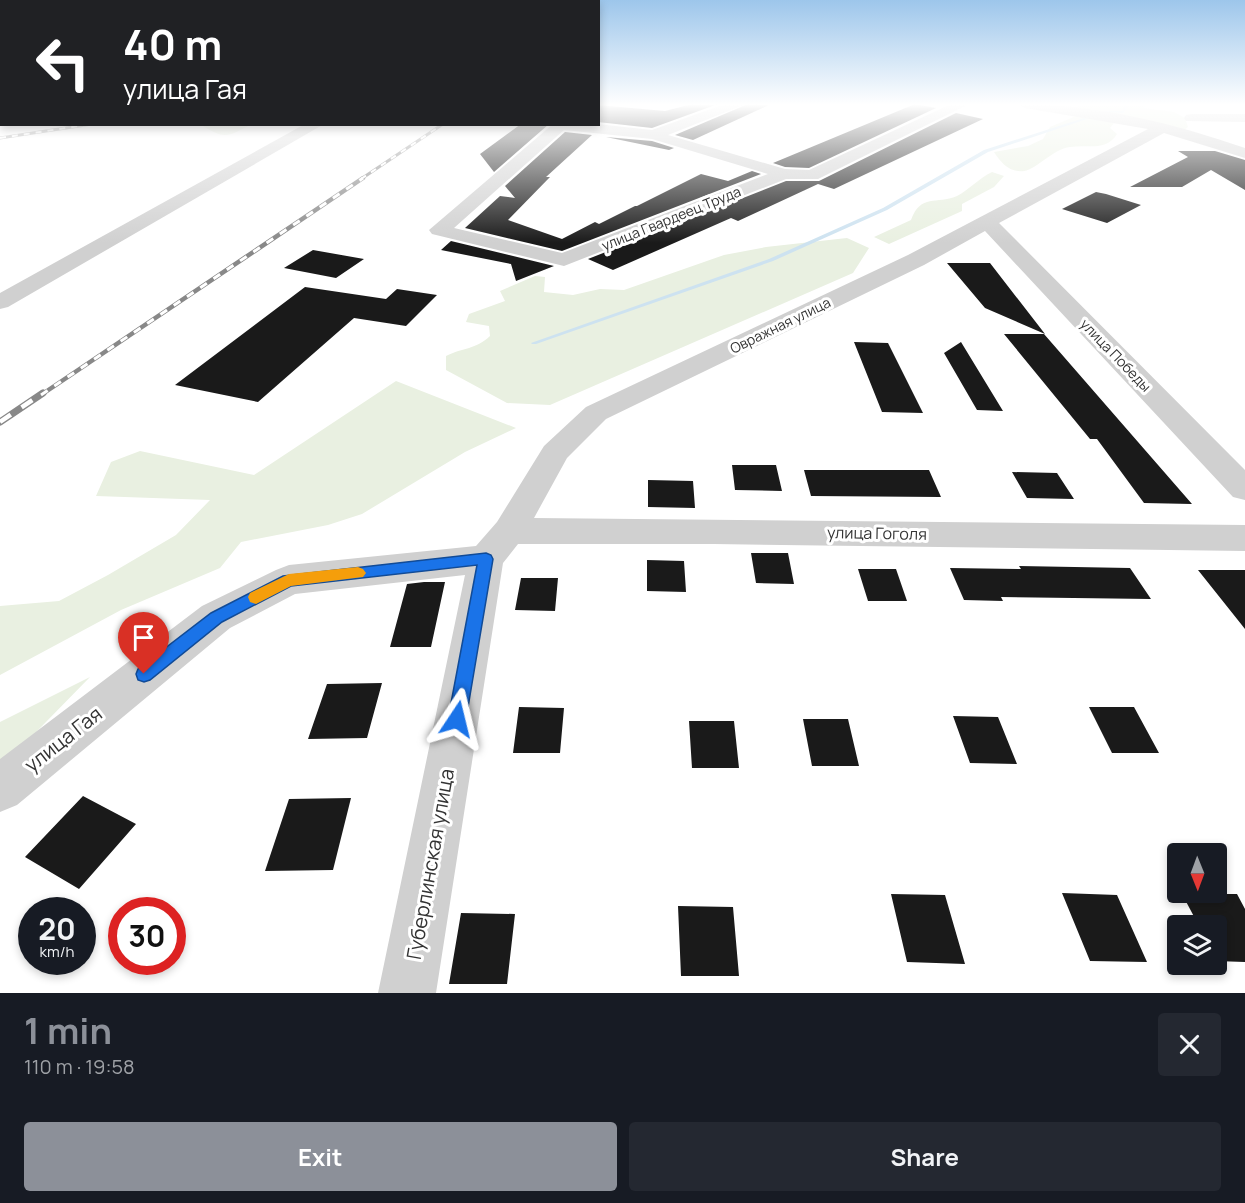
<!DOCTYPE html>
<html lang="en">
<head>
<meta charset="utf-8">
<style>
	body { margin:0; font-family:Manrope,sans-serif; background:#242831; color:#f1f3f6; height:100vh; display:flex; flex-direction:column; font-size:22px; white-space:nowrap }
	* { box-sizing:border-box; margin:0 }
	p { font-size:20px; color:#9ea1a6 }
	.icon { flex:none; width:33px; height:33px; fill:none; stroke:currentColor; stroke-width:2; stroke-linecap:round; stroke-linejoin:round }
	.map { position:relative; height:993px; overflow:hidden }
	.sheet { display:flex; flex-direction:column; background:#171b24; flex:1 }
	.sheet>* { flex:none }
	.guide { position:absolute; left:0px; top:0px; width:600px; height:126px; box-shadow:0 3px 9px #0003; background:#202124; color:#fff; overflow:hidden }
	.needle { width:39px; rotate:179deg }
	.buttons { position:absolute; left:1167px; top:843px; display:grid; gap:12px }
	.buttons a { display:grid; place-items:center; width:60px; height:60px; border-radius:6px; background:#171b24; box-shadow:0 3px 9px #0003; font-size:30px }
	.speed { position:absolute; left:18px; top:897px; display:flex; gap:12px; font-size:30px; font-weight:700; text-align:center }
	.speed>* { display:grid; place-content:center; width:78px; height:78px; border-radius:50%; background:#171b24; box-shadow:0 3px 9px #0003; line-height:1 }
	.speed small { font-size:15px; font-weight:400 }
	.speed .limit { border:9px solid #d22; background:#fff; color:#111 }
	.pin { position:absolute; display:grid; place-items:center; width:51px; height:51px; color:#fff; margin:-62px -26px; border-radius:50% 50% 50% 0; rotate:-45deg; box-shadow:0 0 6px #0007 }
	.pin .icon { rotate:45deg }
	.me { position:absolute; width:66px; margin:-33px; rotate:10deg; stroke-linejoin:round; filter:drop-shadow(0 0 4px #0008) }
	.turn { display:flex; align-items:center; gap:21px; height:126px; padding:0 24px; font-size:27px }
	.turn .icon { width:78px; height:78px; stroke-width:2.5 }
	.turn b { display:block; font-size:42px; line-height:51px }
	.round { display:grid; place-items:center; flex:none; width:63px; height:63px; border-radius:6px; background:#242831 }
	.summary { display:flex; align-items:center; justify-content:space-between; height:102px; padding:0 24px }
	h1 { font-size:36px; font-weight:700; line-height:45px; color:#8c9099 }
	.button { display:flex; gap:12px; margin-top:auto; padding:12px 24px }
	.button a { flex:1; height:69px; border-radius:6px; background:#8c9099; color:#fff; font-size:24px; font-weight:700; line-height:69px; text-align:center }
	.button a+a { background:#242831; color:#f1f3f6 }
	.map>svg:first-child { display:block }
	.green { fill:#e9f0e1 }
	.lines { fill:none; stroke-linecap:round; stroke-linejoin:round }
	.stream { fill:#cde2f0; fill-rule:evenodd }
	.building { fill:#1a1a1a }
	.minor { fill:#d0d0d0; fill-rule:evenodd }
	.rail-far2-casing { stroke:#888; stroke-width:3 }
	.rail-far1-casing { stroke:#888; stroke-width:4.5 }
	.rail-casing { stroke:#888; stroke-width:7 }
	.rail-far2 { stroke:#fff; stroke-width:2; stroke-dasharray:6; stroke-linecap:butt }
	.rail-far1 { stroke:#fff; stroke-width:3; stroke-dasharray:8; stroke-linecap:butt }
	.rail { stroke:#fff; stroke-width:4.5; stroke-dasharray:13; stroke-linecap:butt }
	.route { fill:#1a73e8; stroke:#114b97; stroke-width:1.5 }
	.slow { fill:#f59e0b }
	.labels { text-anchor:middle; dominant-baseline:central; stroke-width:6; stroke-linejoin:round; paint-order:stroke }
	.far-street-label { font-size:14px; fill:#333; stroke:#fff }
	.street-label { font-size:16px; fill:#333; stroke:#fff }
	.near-street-label { font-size:20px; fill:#333; stroke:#fff }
</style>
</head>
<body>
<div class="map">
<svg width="1245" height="993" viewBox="0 0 1245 993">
	<rect width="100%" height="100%" fill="#fff"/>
	<path class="green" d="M 1076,104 L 1155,104 L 1145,105 L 1144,108 L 1174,112 L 1185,118 L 1188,127 L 1184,130 L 1079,108 Z
		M 1076,116 L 1114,123 L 1110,128 L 1117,134 C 1106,152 1088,144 1070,147 C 1053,149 1037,169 1024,171 C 1010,173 1001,163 994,152 L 1028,146 L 1043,139 L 1050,127 Z
		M 210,125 L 210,124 L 250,125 C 229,136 225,140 203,126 Z
		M 992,172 L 1004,176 L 994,187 L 962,204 L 962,211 L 889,244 L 874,237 L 911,220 C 921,193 936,205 957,196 C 969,190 979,178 992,172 Z
		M 847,238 L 869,248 L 853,273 L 550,405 L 507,403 L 446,370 L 446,356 C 464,347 475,350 490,336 L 489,326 L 466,322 L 469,314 L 505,301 L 500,291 L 535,276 L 545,277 L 544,292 L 573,295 L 600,289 L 624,290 L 724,255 L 766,247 Z
		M 396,381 L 516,428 L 465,452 L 362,514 L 328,525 L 241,542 L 220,568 L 121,610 L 0,675 L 0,606 L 59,601 L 108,575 L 176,535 L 210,500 L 96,496 L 111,462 L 140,451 L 254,475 Z
		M 90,677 L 0,769 L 0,722 Z"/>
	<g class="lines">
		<path class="stream" d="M 1126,104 L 1130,104 L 1123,113 L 1097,111 L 1122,111 Z
			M 1084,118 L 1087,119 L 988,152 L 887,210 L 773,261 L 536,344 L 532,344 L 531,343 L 769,259 L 883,208 L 984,150 Z"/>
	</g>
	<path class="building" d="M 692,104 L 718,104 L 652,128 L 598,122 L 598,105 L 665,111 Z
		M 748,104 L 771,104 L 693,140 L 675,135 Z
		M 915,104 L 936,108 L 809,168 L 785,167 L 773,163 Z
		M 956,113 L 983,119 L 834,189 L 818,184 L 738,221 L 731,218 L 613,270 L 588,259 L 786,181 L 819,181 Z
		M 521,124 L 549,124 L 494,172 L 480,154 Z
		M 565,132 L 592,135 L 546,177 L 550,177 L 508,220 L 562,239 L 595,222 L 599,224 L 635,206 L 637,206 L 701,174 L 728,181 L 752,171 L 761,174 L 562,251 L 465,228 L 500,196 L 515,198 L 505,186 Z
		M 606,137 L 652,141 L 674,148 L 669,150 Z
		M 1178,151 L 1215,151 L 1245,160 L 1245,190 L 1211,170 L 1182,187 L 1130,187 L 1188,157 Z
		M 1096,192 L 1106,194 L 1141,205 L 1107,223 L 1062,209 Z
		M 451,241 L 554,266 L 516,281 L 511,264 L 441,250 Z
		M 313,250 L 364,259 L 336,278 L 284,268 Z
		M 947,263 L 990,263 L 1045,334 L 985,308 Z
		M 305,287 L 386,299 L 397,289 L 437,295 L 406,326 L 354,318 L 258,402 L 175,385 Z
		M 1004,334 L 1044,334 L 1192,504 L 1144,503 L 1097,439 L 1090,439 Z
		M 854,342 L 888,343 L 923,413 L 882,412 Z
		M 961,342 L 1003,411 L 977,410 L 944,353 Z
		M 732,465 L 776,465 L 782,491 L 735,490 Z
		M 804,470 L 929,470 L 941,497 L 811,496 Z
		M 1012,472 L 1057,473 L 1074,499 L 1027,498 Z
		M 648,480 L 693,481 L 695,508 L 648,507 Z
		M 751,553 L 788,553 L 794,584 L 756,583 Z
		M 647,560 L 684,561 L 686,592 L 647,591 Z
		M 1019,566 L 1130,568 L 1151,599 L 1001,597 L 1003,601 L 964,600 L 950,568 L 1021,569 Z
		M 858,569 L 896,569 L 907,601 L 868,601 Z
		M 1198,570 L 1245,570 L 1245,629 Z
		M 521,578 L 558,578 L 555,611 L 515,610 Z
		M 424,582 L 445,582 L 431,647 L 390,647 L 407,584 Z
		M 382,683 L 367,738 L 308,739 L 327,684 Z
		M 519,707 L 564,708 L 560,753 L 513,753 Z
		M 1089,707 L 1134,707 L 1159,753 L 1112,753 Z
		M 953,716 L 998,717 L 1017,764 L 970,763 Z
		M 803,719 L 848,719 L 859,766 L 812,766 Z
		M 689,721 L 734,721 L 739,768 L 692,768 Z
		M 83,796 L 136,824 L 79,889 L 25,857 Z
		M 351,798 L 333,870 L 265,871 L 289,799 Z
		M 1062,893 L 1117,895 L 1147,962 L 1090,961 Z
		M 891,894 L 945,895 L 965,964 L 907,962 Z
		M 1182,894 L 1237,894 L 1245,909 L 1245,962 L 1216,961 L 1216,926 L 1199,926 Z
		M 678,906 L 733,907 L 739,976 L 681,976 Z
		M 461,913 L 515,914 L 507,984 L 449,984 Z"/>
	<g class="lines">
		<path class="minor" d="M 725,104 L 746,104 L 668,135 L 785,169 L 809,170 L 951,104 L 969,104 L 818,179 L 786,179 L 564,266 L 432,234 L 429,230 L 553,124 L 597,124 L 652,130 ZM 564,130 L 652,139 L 768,174 L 562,253 L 454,228 Z
			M 1018,104 C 1095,104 1173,123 1245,148 L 1245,158 L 1164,133 L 999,223 L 1245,470 L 1245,500 L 1233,497 L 985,231 L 924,265 L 606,419 L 567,458 L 534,518 L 1245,525 L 1245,551 L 714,544 L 518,544 L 503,563 L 436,993 L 378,993 L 465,575 L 295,594 L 230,628 L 17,805 L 0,812 L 0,759 L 202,606 L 276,570 L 289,565 L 476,546 L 497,522 L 544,446 L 586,407 L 908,255 L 1148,129 L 1025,108 Z
			M 1191,114 L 1245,114 L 1245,122 L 1186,121 L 1184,118 L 1186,115 Z
			M 305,124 L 324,124 L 8,307 L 0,309 L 0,293 Z"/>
		<defs>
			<path id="rail-far2" d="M 0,138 L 92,124
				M 361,179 L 443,124"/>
			<path id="rail-far1" d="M 41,395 L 363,178"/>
			<path id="rail" d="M 0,422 L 43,393"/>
		</defs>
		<use href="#rail-far2" class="rail-far2-casing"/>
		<use href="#rail-far1" class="rail-far1-casing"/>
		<use href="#rail" class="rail-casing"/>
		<use href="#rail-far2" class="rail-far2"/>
		<use href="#rail-far1" class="rail-far1"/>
		<use href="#rail" class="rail"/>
	</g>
	<linearGradient id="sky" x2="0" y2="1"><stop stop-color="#9dc6eb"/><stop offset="0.43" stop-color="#fff"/><stop offset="1" stop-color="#fff" stop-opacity="0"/></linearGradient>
	<rect width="1245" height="243" fill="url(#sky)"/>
	<path class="route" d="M 486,553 L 491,555 L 493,559 L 466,719 L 463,725 L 457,727 L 450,725 L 448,719 L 477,565 L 291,586 L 222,622 L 150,680 L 144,682 L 138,680 L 136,674 L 138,669 L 211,613 L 283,576 Z"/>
	<path class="slow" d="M 358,567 L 363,569 L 366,573 L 363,577 L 291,586 L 256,604 L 250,602 L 248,597 L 250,593 L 289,574 Z"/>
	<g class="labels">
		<g class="far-street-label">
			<text transform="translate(671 218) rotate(-22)">улица Гвардеец Труда</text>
			<text transform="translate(780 325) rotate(-26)">Овражная улица</text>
			<text transform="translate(1116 355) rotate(46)">улица Победы</text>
		</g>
		<g class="street-label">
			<text transform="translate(877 533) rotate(1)">улица Гоголя</text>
		</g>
		<g class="near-street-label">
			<text transform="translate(63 739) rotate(-38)">улица Гая</text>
			<text transform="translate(430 864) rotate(-80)">Губерлинская улица</text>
		</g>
	</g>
</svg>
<div class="buttons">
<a><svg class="needle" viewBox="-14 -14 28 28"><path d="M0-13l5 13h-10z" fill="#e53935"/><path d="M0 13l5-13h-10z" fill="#9ea1a6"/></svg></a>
<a><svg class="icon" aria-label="layers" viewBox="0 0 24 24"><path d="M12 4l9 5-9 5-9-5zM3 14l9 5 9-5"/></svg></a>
</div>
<div class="speed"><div>20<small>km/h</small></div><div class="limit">30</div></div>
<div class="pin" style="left:144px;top:674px;background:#d93025"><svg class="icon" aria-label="arrive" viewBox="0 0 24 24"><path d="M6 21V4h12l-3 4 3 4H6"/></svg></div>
<svg class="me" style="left:457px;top:719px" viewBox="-20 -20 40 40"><path d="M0-17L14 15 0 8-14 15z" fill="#1a73e8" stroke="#fff" stroke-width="4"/></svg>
<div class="guide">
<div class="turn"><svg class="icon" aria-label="left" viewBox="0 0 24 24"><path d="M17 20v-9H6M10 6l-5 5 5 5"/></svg><div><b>40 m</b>улица Гая</div></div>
</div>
</div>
<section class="sheet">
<div class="summary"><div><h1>1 min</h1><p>110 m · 19:58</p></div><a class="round"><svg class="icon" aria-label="close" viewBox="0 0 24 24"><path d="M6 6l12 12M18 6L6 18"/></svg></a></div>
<div class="button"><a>Exit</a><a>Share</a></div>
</section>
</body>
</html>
